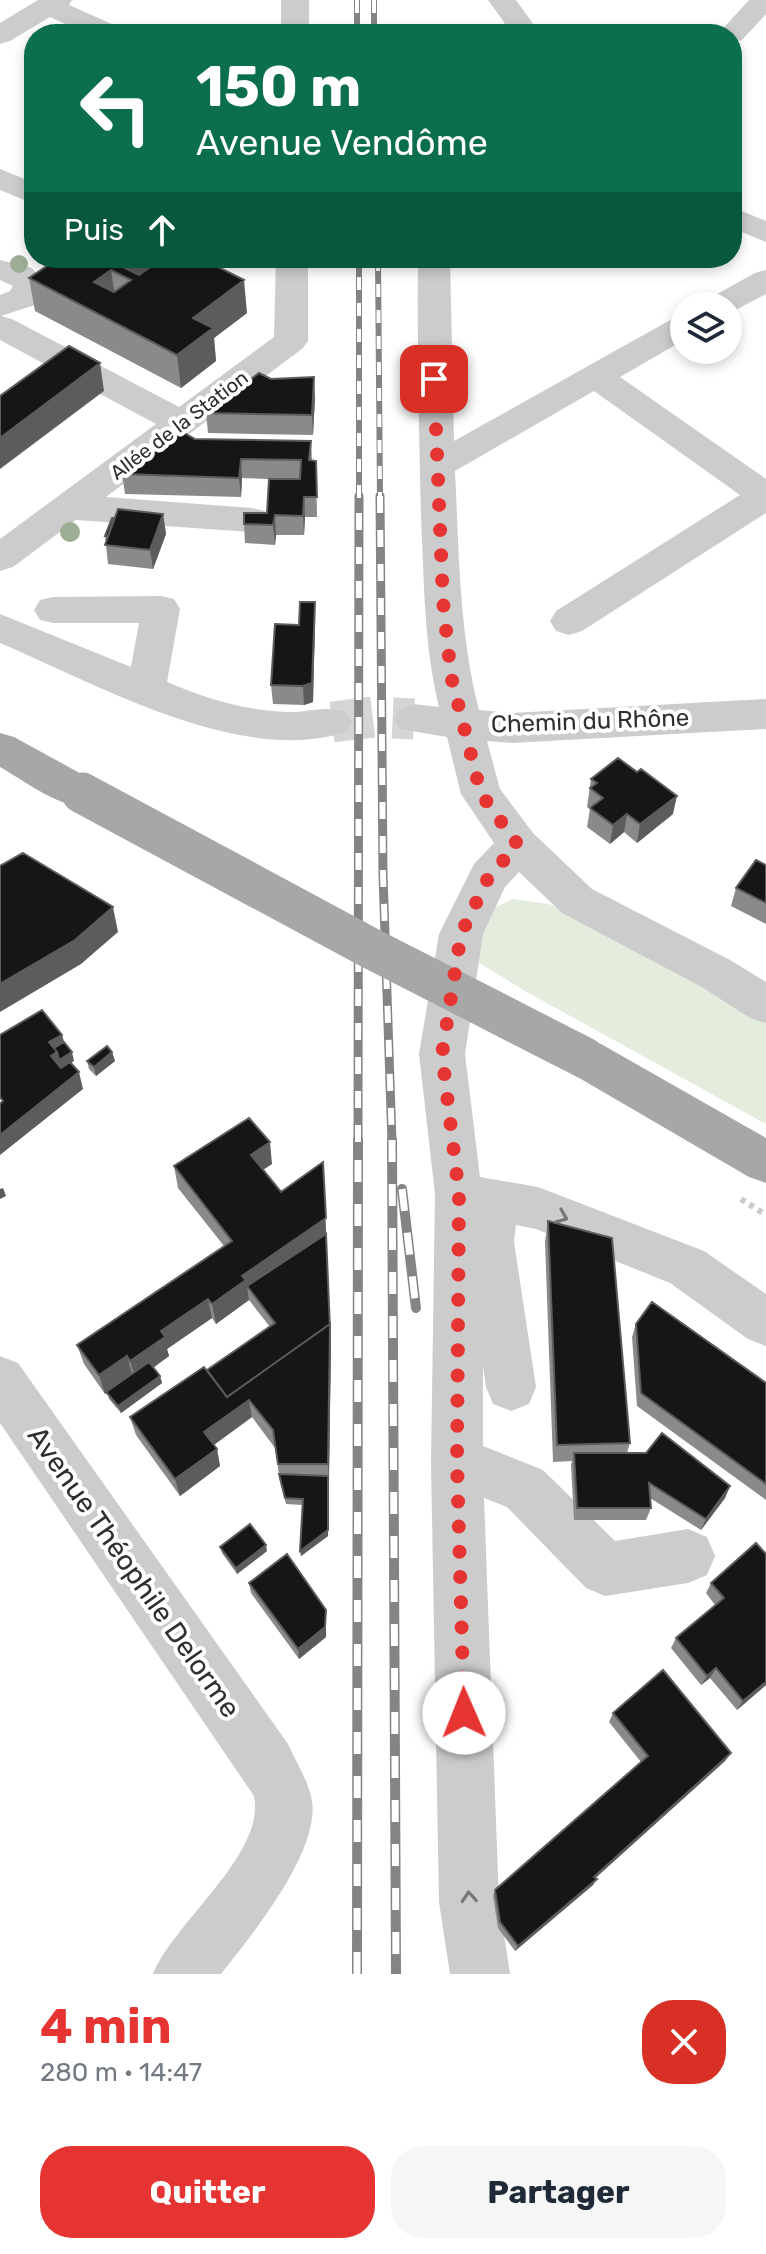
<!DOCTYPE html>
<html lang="fr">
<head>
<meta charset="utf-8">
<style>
	body { margin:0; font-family:Rubik,sans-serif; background:#f6f6f7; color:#1f2937; height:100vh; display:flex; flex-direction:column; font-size:30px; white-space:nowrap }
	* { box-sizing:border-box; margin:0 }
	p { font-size:26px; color:#747a83 }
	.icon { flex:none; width:44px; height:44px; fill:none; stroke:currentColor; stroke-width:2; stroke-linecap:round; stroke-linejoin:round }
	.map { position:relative; height:1974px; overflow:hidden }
	.side { display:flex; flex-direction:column; background:#fff; flex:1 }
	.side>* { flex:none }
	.top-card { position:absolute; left:24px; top:24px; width:718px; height:244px; border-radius:32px; box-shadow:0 4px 12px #0003; background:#0b6e4f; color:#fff; overflow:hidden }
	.controls { position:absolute; left:670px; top:292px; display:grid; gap:16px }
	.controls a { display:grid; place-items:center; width:72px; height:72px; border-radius:50%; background:#fff; box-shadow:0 4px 12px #0003; font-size:40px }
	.pin { position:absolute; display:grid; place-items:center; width:68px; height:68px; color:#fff; margin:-34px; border-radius:16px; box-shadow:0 4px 12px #0006 }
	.me { position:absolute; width:88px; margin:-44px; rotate:359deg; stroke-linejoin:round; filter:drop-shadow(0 0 6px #0008) }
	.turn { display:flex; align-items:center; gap:28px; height:168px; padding:0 40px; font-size:36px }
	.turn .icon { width:104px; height:104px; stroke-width:2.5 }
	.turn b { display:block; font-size:56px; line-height:68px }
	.then { display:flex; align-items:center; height:76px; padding:0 40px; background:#0003; gap:16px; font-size:30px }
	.round { display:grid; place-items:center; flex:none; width:84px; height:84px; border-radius:32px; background:#f6f6f7 }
	.head { display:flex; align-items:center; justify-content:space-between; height:136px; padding:0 40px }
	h1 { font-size:48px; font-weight:700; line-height:60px; color:#e63432 }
	.action { display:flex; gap:16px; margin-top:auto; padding:16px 40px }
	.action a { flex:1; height:92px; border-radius:32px; background:#e63432; color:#fff; font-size:32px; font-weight:700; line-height:92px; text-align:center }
	.action a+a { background:#f6f6f7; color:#1f2937 }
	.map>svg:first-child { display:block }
	.green { fill:#e4ecdd }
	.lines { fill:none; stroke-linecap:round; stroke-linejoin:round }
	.minor-tunnel { stroke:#d5d5d5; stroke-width:41; stroke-dasharray:41 20; stroke-linecap:butt }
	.path { stroke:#ccc; stroke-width:6; stroke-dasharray:5 5; stroke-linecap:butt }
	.minor { fill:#ccc; fill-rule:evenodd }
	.major { fill:#a7a7a7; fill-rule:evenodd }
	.rail-far2-casing { stroke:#848484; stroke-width:6 }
	.rail-far1-casing { stroke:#848484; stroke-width:9 }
	.rail-casing { stroke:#848484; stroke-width:10 }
	.rail-far2 { stroke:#fff; stroke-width:4; stroke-dasharray:13; stroke-linecap:butt }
	.rail-far1 { stroke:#fff; stroke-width:6; stroke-dasharray:17; stroke-linecap:butt }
	.rail { stroke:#fff; stroke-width:7; stroke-dasharray:22; stroke-linecap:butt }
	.major-bridge { stroke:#a7a7a7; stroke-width:41 }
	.tree { fill:#9eae94 }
	.wall { fill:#8a8a8a }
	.shaded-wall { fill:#5c5c5c }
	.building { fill:#161616; stroke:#5c5c5c; stroke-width:2; fill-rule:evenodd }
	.oneway { stroke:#767676 }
	.route { stroke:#e63432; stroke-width:14; stroke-dasharray:0 25.2 }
	.labels { text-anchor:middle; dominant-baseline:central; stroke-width:8; stroke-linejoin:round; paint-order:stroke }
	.far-street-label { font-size:20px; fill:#2f2f2f; stroke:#fff }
	.street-label { font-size:24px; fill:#2f2f2f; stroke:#fff }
	.near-street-label { font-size:28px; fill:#2f2f2f; stroke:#fff }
</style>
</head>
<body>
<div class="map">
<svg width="766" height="1974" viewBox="0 0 766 1974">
	<rect width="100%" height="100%" fill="#fff"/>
	<path class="green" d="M 513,899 L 549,904 L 609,931 L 766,1019 L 766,1124 L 525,991 L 468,956 L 487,911 Z"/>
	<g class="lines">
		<path class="minor-tunnel" d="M 332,722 L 373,717 L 414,719"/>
		<path class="path" d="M 741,1199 L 766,1215"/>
		<path class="minor" d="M 38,0 L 72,0 L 69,5 L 121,28 L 125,34 L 88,34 L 50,17 L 10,41 L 0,44 L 0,23 Z
			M 281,0 L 309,0 L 309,34 L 281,34 Z
			M 488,0 L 516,0 L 532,22 L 536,34 L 508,34 L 504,22 Z
			M 749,0 L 766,0 L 766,14 L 742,40 L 732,43 L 732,34 L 718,34 Z
			M 0,169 L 34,183 L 34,204 L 0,190 Z
			M 732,207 L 766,221 L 766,242 L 732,228 Z
			M 276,258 L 308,258 L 308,341 L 303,348 L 106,497 L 252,508 L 265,511 L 270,520 L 265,529 L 252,532 L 76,520 L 13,567 L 0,571 L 0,539 L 156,424 L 0,340 L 0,295 L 10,291 L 13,286 L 0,280 L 0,260 L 32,268 L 45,286 L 35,305 L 1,316 L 12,319 L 179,407 L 274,337 Z
			M 418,258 L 450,258 L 454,441 L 672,319 L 684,316 L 684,340 L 620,377 L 766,479 L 766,513 L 582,631 L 569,635 L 556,631 L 550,621 L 556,611 L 740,495 L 594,391 L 455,471 C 459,551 459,632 479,710 L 512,713 L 766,699 L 766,729 L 512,743 L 487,741 L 500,789 L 533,833 L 592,889 L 730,960 L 766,982 L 766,1023 L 750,1018 L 700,986 L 562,913 L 519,872 L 505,887 L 483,934 L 465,1054 L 480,1177 L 538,1187 L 704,1251 L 766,1294 L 766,1346 L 748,1339 L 670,1283 L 536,1229 L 516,1225 L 514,1242 L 536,1387 L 529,1404 L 511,1411 L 493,1404 L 486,1387 L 483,1366 L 483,1446 L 543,1470 L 615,1541 L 688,1529 L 707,1537 L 715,1556 L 707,1575 L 688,1583 L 605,1596 L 586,1588 L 507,1507 L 484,1498 L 499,1902 L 510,1974 L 450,1974 L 439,1902 L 431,1462 L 435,1194 L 419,1054 L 439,934 L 474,864 L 494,843 L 461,794 L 447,737 L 400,729 L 394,719 L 400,709 L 414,704 L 439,707 C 424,645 424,580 421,517 C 419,430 417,344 418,258 Z
			M 766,270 L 766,294 L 728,314 L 728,306 L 704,306 L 708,299 L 755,273 Z
			M 161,596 L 174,599 L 180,609 L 167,682 C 207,699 246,711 290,712 C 310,712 326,705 346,712 L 352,722 L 346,732 C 239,766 99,685 0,643 L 0,614 L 131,667 L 139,623 L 53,623 L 40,620 L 34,610 L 40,600 L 53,597 Z
			M 0,1356 L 18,1363 L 288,1744 C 296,1762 309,1782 312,1801 C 320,1852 251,1936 221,1974 L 153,1974 C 174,1922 266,1854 254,1796 L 0,1423 Z"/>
		<path class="major" d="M 0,733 L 14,737 L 96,782 L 102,793 L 96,804 C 65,814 27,782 0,767 Z
			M 585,1039 L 601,1044 L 766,1138 L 766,1183 L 749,1177 L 569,1072 L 562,1058 L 569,1044 Z"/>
		<defs>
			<path id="rail-far2" d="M 357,0 L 357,34
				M 374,0 L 374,34
				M 378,258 L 380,498
				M 359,498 L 359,258"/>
			<path id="rail-far1" d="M 380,496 L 383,875 L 392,1142
				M 358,1142 L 359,496"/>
			<path id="rail" d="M 392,1140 L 396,1974
				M 402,1189 L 416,1308
				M 357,1974 L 358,1140"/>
		</defs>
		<use href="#rail-far2" class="rail-far2-casing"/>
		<use href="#rail-far1" class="rail-far1-casing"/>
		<use href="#rail" class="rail-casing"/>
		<use href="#rail-far2" class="rail-far2"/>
		<use href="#rail-far1" class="rail-far1"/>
		<use href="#rail" class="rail"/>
		<path class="major-bridge" d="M 82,793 L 370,948 L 585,1058"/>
	</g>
	<g class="tree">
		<circle cx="19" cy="264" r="9"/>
		<circle cx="70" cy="532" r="10"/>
	</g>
	<path class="wall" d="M 59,258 L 200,258 L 247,313 L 214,338 L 216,361 L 181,388 L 35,311 L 29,278 Z
		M 271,379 L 315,397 L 313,435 L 208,433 L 206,413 Z
		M 195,439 L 311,441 L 312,460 L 316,461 L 317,517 L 305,517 L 304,535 L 276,535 L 275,545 L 245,543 L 244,524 L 267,513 L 269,479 L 242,478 L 241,497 L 125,494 L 122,474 Z
		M 163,514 L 166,534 L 153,569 L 108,564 L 105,536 Z
		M 315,602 L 315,622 L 313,702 L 304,705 L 273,704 L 271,685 L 299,625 Z
		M 591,779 L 673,814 L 637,843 L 624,832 L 610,844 L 587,827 L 590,809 L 587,807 Z
		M 766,865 L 766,924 L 731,906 L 736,888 Z
		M 112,1052 L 115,1061 L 96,1076 L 89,1069 L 87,1061 Z
		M 272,1164 L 263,1170 L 331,1343 L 328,1536 L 301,1556 L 302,1505 L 286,1504 L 280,1481 L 275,1448 L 252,1417 L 214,1445 L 217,1449 L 220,1466 L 180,1496 L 136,1435 L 130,1417 L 207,1370 L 270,1327 L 249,1300 L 216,1324 L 212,1318 L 167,1349 L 169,1356 L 153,1368 L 160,1376 L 162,1383 L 121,1413 L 109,1399 L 107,1392 L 105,1394 L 84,1364 L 77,1345 L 224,1246 L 178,1188 L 174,1166 Z
		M 548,1221 L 630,1443 L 627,1453 L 730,1486 L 725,1498 L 701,1530 L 650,1498 L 651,1508 L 646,1520 L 574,1520 L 571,1465 L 572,1461 L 553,1462 L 545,1242 Z
		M 636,1324 L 766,1383 L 766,1500 L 637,1406 L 632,1337 Z
		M 220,1547 L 267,1551 L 237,1574 L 222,1553 Z
		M 766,1554 L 766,1685 L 737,1710 L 710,1678 L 701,1685 L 671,1648 L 676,1638 L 715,1605 L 706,1593 L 711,1583 Z
		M 249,1583 L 326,1610 L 326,1637 L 299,1659 L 251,1593 Z
		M 613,1713 L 731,1753 L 725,1761 L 595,1878 L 593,1885 L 515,1951 L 498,1928 L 493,1896 L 495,1890 L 641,1762 L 609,1722 Z"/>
	<path class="shaded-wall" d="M 132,258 L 146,258 L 149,282 L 131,280 L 121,266 Z
		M 111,270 L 116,303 L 94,282 Z
		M 244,280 L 247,313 L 214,338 L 216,361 L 181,388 L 177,355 L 193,318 Z
		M 100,363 L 104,391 L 0,469 L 0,438 Z
		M 314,377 L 315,397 L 313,435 L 312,415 Z
		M 241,459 L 242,478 L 241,497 L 239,478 Z
		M 304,497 L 305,517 L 304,535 L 303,516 Z
		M 163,514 L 166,534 L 153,569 L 150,550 Z
		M 275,515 L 276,535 L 275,545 L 273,525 Z
		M 315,602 L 315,622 L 313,702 L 304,705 L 303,686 Z
		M 677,796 L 673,814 L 637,843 L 640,824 Z
		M 627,814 L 624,832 L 610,844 L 613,825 Z
		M 113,907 L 118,932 L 81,964 L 0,1012 L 0,984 Z
		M 62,1035 L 67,1051 L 58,1056 L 62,1069 L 51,1056 L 49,1042 Z
		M 72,1052 L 74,1061 L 62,1069 L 59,1060 Z
		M 112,1052 L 115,1061 L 96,1076 L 94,1067 Z
		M 79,1072 L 83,1089 L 0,1155 L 0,1135 Z
		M 270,1142 L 272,1164 L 253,1176 L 251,1155 Z
		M 323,1162 L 331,1343 L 329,1481 L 328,1464 L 329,1344 L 249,1401 L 252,1417 L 208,1449 L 204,1432 L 330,1330 L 247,1286 L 249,1300 L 216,1324 L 212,1304 L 242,1276 Z
		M 3,1188 L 6,1196 L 0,1199 L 0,1189 Z
		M 208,1299 L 212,1318 L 167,1349 L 169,1356 L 136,1380 L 130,1361 L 161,1331 Z
		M 127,1356 L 132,1374 L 105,1394 L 99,1375 Z
		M 160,1376 L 162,1383 L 121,1413 L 118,1406 Z
		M 217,1449 L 220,1466 L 180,1496 L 175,1479 Z
		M 329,1482 L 328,1536 L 301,1556 L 300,1551 Z
		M 730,1486 L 725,1498 L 701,1530 L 706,1519 Z
		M 266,1545 L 267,1551 L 237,1574 L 236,1568 Z
		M 326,1610 L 326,1637 L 299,1659 L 298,1649 Z
		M 716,1668 L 710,1678 L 701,1685 L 707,1676 Z
		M 766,1682 L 766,1685 L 737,1710 L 743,1701 Z
		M 731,1753 L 725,1761 L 590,1883 L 594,1877 Z
		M 597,1879 L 593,1885 L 515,1951 L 518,1946 Z"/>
	<path class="building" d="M 59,258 L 132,258 L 121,266 L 139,275 L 163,258 L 200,258 L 244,280 L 193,318 L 213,328 L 177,355 L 29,278 ZM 111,270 L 131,280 L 114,292 L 94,282 Z
		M 69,346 L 100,363 L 0,438 L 0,396 Z
		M 259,373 L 271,379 L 314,377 L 312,415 L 206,413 Z
		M 181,431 L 195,439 L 311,441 L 309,460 L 316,461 L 317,497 L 304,497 L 303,516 L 275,515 L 273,525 L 244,524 L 244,513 L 267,513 L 269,479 L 300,479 L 301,460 L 241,459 L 239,478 L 122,474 Z
		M 118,509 L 163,514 L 150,550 L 105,545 Z
		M 112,518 L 114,518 L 108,536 L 105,536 Z
		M 300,602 L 315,602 L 312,683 L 303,686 L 271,685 L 275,624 L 299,625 Z
		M 618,758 L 637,772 L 641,769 L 677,796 L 640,824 L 627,814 L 613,825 L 590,808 L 603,798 L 590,788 L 597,783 L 591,779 Z
		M 23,853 L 113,907 L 75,940 L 0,984 L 0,866 Z
		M 756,860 L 766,865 L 766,903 L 736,888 Z
		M 42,1010 L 62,1035 L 49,1042 L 57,1052 L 51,1056 L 61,1068 L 70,1062 L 79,1072 L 0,1135 L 0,1104 L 3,1101 L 0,1097 L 0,1035 Z
		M 64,1042 L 72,1052 L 59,1060 L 57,1052 L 54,1048 Z
		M 107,1046 L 112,1052 L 94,1067 L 87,1061 Z
		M 249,1118 L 270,1142 L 251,1155 L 281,1192 L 323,1162 L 326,1218 L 242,1276 L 246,1280 L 212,1304 L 208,1299 L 161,1331 L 165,1337 L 130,1361 L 127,1356 L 99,1375 L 77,1345 L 232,1241 L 174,1166 Z
		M 548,1221 L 612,1238 L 630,1443 L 557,1445 Z
		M 326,1234 L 330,1329 L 330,1324 L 227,1397 L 207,1370 L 275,1323 L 247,1286 Z
		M 652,1302 L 766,1383 L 766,1484 L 641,1393 L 636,1324 Z
		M 330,1324 L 328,1464 L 278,1464 L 273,1430 L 249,1400 L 204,1432 L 217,1449 L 175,1479 L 130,1417 L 204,1367 L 227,1397 Z
		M 149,1362 L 160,1376 L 118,1406 L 106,1392 Z
		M 662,1433 L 730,1486 L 706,1519 L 649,1483 L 651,1508 L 577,1508 L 574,1453 L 646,1453 Z
		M 279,1474 L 328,1476 L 328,1530 L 300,1551 L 303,1499 L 285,1498 Z
		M 250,1524 L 266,1545 L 236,1568 L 220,1547 Z
		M 756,1543 L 766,1554 L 766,1682 L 743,1701 L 716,1668 L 707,1676 L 676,1638 L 724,1598 L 711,1583 Z
		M 287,1554 L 326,1610 L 325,1627 L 298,1649 L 249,1583 Z
		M 663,1670 L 731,1753 L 594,1877 L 597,1879 L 518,1946 L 500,1922 L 495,1890 L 648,1756 L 613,1713 Z"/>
	<defs><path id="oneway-chevron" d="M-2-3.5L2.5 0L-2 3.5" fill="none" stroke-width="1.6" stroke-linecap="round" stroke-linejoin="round" transform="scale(2)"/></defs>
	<g class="oneway">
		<use href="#oneway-chevron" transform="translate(562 1217) rotate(22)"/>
		<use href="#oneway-chevron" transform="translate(469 1897) rotate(-94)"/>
	</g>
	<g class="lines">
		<path class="route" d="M 434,379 L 443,601 L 451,676 L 481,794 L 518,845 L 489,876 L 461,934 L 442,1054 L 459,1194 L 457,1462 L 464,1713"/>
	</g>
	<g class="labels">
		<g class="far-street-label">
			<text transform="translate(179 425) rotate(-37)">Allée de la Station</text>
		</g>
		<g class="street-label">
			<text transform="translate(590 721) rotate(-2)">Chemin du Rhône</text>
		</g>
		<g class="near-street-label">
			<text transform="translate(134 1572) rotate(55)">Avenue Théophile Delorme</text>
		</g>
	</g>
</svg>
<div class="controls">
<a><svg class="icon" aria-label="layers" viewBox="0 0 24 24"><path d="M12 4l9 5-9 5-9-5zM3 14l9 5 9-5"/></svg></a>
</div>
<div class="pin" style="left:434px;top:379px;background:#d93025"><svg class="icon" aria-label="arrive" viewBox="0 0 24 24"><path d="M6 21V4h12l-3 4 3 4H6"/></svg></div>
<svg class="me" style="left:464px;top:1713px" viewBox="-20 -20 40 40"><circle r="19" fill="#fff"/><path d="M0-13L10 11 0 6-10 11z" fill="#e63432"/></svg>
<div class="top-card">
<div class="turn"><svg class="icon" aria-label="left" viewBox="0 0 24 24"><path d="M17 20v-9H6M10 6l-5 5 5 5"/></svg><div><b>150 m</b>Avenue Vendôme</div></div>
<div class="then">Puis<svg class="icon" aria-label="ahead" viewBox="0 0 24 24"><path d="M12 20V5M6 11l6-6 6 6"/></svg></div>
</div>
</div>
<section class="side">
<div class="head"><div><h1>4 min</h1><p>280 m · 14:47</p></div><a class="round" style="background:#d93025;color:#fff"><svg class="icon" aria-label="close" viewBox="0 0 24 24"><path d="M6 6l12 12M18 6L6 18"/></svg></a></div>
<div class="action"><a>Quitter</a><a>Partager</a></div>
</section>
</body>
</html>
